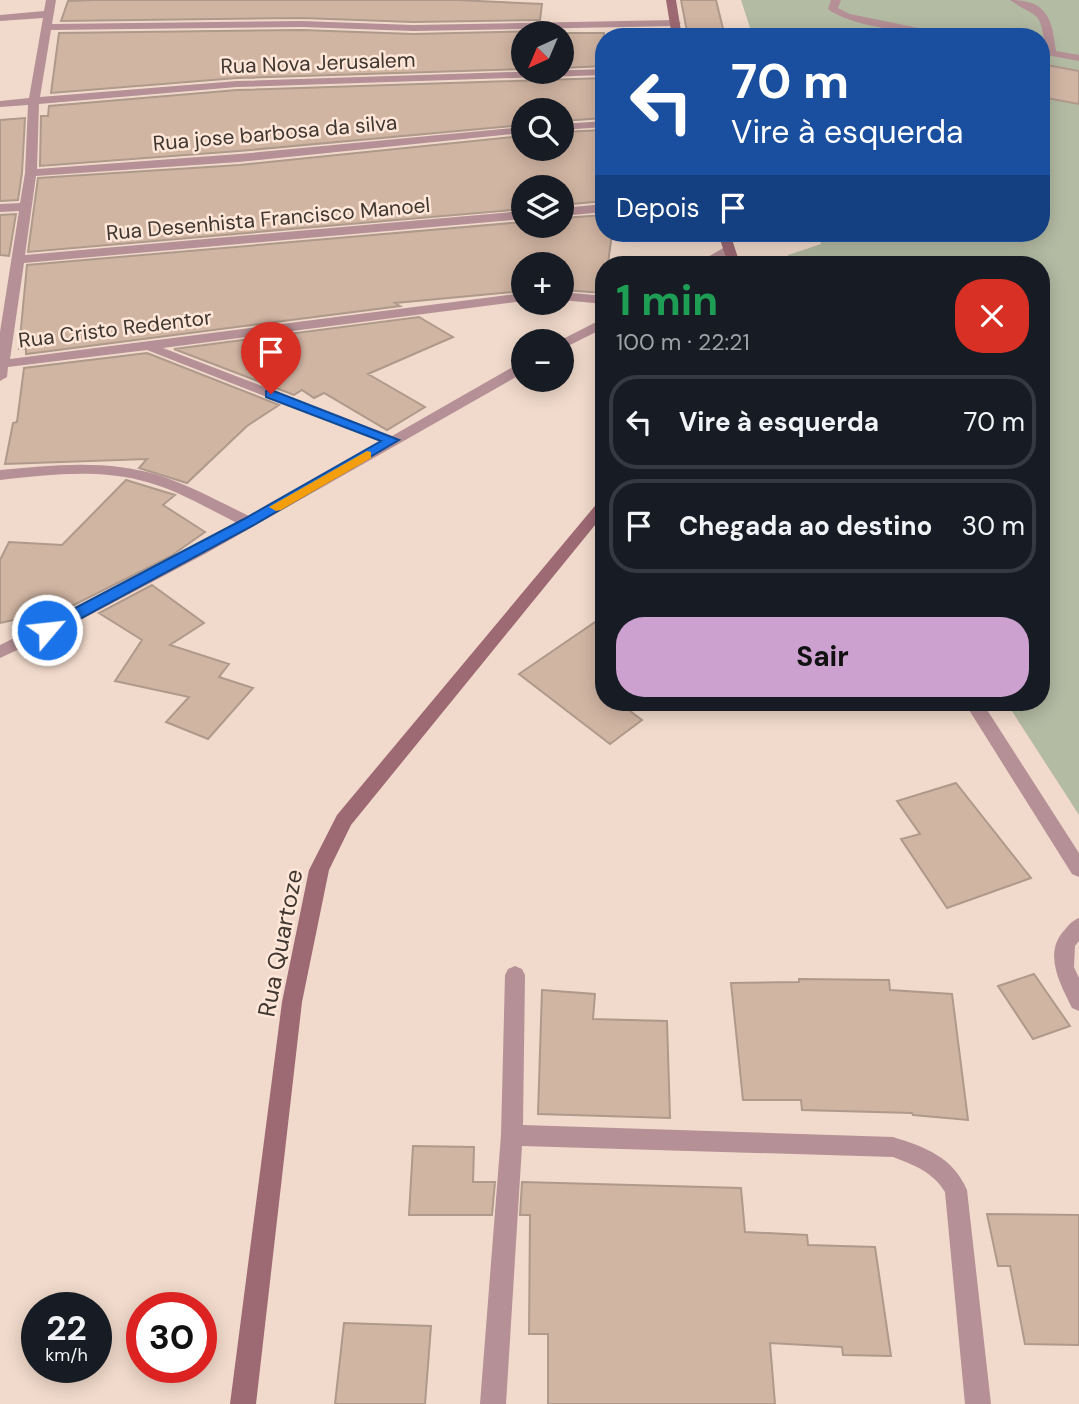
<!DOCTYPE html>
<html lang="pt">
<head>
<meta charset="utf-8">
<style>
	body { margin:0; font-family:"DM Sans",sans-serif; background:#242831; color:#f1f3f6; height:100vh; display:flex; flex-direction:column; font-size:26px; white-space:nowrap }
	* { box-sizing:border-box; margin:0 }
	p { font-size:23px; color:#9ea1a6 }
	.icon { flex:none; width:38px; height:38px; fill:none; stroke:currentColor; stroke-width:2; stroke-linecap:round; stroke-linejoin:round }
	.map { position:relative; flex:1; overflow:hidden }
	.sheet { position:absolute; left:595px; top:256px; width:455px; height:455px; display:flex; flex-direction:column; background:#171b24; border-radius:28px; box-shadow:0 4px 18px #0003 }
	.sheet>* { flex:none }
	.hud { position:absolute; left:595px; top:28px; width:455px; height:214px; border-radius:28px; box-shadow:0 4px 18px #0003; background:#1a4fa0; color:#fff; overflow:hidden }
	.needle { width:46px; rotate:224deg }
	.fabs { position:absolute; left:511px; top:21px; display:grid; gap:14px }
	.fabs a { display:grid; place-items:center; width:63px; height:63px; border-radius:50%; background:#171b24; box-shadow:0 4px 18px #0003; font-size:35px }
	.speed { position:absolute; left:21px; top:1292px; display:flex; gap:14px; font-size:35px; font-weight:700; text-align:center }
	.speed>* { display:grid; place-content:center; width:91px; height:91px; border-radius:50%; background:#171b24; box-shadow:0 4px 18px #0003; line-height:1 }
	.speed small { font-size:18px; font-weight:400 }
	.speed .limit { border:10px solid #d22; background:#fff; color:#111 }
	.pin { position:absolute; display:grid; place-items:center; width:60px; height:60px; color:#fff; margin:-72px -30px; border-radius:50% 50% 50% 0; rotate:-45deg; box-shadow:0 0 7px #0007 }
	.pin .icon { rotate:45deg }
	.me { position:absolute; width:77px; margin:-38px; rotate:62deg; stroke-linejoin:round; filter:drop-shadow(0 0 5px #0008) }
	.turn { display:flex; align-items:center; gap:24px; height:147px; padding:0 21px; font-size:32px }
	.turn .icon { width:91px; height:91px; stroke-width:2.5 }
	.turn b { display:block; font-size:49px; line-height:60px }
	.then { display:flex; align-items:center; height:66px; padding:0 21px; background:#0003; gap:14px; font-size:26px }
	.round { display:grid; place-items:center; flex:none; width:74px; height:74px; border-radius:28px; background:#242831 }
	.headline { display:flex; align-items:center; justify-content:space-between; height:119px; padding:0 21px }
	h1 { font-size:42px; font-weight:700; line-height:52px; color:#1e9e55 }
	.primary-button { display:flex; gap:14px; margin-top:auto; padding:14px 21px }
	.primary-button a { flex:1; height:80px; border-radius:28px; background:#cca0cf; color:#111; font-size:28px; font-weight:700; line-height:80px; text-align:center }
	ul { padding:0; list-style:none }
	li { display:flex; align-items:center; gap:21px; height:94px; margin:0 14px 10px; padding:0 7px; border:4px solid #363941; border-radius:28px }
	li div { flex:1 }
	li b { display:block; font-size:26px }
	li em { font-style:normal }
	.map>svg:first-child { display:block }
	.green { fill:#b4bba3 }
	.building { fill:#d1b5a3; stroke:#ae998b; stroke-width:2 }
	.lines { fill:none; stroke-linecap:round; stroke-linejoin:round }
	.street { fill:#b59096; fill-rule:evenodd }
	.secondary { fill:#9d6973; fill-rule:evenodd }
	.route { fill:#1a73e8; stroke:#114b97; stroke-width:2 }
	.slow { fill:#f59e0b }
	.labels { text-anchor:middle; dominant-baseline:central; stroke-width:5; stroke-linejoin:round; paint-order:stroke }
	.far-street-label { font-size:21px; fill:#3f3630; stroke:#fee7d8 }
	.street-label { font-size:24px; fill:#3f3630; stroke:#fee7d8 }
</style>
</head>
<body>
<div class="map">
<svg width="1079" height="1404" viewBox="0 0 1079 1404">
	<rect width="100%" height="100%" fill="#f1dacb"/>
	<path class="green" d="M 741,0 L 1079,0 L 1079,815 L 1006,702 L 1041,702 L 1041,264 L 787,264 L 788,255 L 821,244 L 818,233 L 1041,233 L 1041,37 L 753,37 Z"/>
	<path class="building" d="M 95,0 L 457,0 L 542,4 L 540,20 L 413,22 L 302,18 L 61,21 L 68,1 Z
		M 681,0 L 716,0 L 725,37 L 688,37 Z
		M 302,30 L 413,34 L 539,31 L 523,33 L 523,69 L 237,78 L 51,93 L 59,33 Z
		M 562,33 L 604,33 L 604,66 L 562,68 Z
		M 1041,64 L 1079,71 L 1079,104 L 1041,97 Z
		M 604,78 L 604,118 L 562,121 L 562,110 L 523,110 L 523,125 L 239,151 L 40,166 L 41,116 L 48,116 L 49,106 L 237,90 Z
		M 25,118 L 22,173 L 18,200 L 0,201 L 0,120 Z
		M 604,130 L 604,201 L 562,205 L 562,187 L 523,187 L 523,209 L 28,252 L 38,178 L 239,165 L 523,136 L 523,149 L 562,149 L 562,132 Z
		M 16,214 L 9,256 L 0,255 L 0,215 Z
		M 604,215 L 604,233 L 612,233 L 608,264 L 604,264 L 604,293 L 562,290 L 562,264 L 523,264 L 523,291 L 395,303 L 400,306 L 26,354 L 26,349 L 19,349 L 27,265 L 523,222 L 523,226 L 562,226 L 562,218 Z
		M 419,317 L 453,337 L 368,374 L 425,407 L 387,430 L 324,393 L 314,398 L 302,390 L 294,395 L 174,349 Z
		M 147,353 L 279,405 L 247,426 L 187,483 L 139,468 L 147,459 L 5,464 L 13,423 L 17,422 L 24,368 Z
		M 126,480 L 175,495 L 163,505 L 205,532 L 171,556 L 68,608 L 0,623 L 0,560 L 9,542 L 62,545 Z
		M 152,585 L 204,623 L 170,645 L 229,664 L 219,677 L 253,688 L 208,739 L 166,722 L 189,697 L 115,681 L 142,640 L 99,613 Z
		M 604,616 L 604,702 L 618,702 L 642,720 L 610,744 L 519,674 Z
		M 956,783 L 1031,878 L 947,908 L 901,839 L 920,834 L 897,801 Z
		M 1034,974 L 1070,1026 L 1033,1039 L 998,986 Z
		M 799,979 L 889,980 L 890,990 L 952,994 L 968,1120 L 913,1115 L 912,1113 L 802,1110 L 801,1100 L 743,1100 L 731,983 L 799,982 Z
		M 542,990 L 595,994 L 593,1019 L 667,1021 L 670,1118 L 538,1114 Z
		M 413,1146 L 474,1147 L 473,1182 L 495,1182 L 492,1215 L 409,1215 Z
		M 522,1182 L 741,1188 L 745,1232 L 807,1235 L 808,1245 L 875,1247 L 891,1356 L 843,1355 L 842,1347 L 770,1343 L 775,1404 L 548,1404 L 548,1334 L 529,1334 L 530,1215 L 520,1215 Z
		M 987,1214 L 1079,1215 L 1079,1345 L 1025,1344 L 1010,1266 L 998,1266 Z
		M 344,1323 L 431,1326 L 425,1404 L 335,1404 Z"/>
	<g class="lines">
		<path class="street" d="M 46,0 L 56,0 L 52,24 L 302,21 L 413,25 L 676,20 L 681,23 L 676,26 L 413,31 L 302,27 L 51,30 L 40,97 L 237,81 L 604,69 L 604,75 L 237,87 L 39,104 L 37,169 L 239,154 L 523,127 L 523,133 L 239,162 L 36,176 L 25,255 L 523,211 L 523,219 L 24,263 L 10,359 L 523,293 L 523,301 L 163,348 L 392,436 L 518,364 L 523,363 L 523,373 L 205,554 L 73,624 L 0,658 L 0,645 L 128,582 L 237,523 C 205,507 174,488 139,480 C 94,469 46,475 0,480 L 0,470 C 53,465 109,459 161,476 C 191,486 220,502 249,516 L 381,442 L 147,350 L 8,367 L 7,377 L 0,381 L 0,332 L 19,211 L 0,212 L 0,204 L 20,203 L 25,173 L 28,105 L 0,107 L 0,101 L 29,98 L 43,18 L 0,21 L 0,15 L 44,11 Z
			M 831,0 L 841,0 L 838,8 L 850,14 L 962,37 C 933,37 849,27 828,9 Z
			M 1010,0 C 1047,0 1052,18 1056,51 L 1079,55 L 1079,61 L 1041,54 L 1041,48 L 1045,49 C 1041,9 1038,19 1010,0 Z
			M 604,121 L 604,127 L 562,130 L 562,124 Z
			M 604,204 L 604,212 L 562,216 L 562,208 Z
			M 730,244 L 734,245 L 734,251 L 711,264 L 696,264 Z
			M 562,292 L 604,296 L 604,304 L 562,300 Z
			M 604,318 L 604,328 L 562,349 L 562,341 L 559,341 Z
			M 964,702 L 982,702 L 1079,853 L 1079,877 L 1072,874 Z
			M 1079,918 L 1079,941 L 1075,946 L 1074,967 L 1079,978 L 1079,1011 L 1072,1008 C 1061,985 1044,956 1062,933 C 1068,926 1071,921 1079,918 Z
			M 515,966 L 522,969 L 525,975 L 523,1125 L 893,1137 C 925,1147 953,1157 967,1190 L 991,1404 L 965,1404 L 945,1192 C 933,1172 914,1165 893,1157 L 522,1146 L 506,1404 L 480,1404 L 501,1135 L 505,975 L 508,969 Z"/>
		<path class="secondary" d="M 666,0 L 676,0 L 682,37 L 672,37 Z
			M 718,233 L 730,233 L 740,264 L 728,264 Z
			M 604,499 L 604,514 L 351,825 L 329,870 L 302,1002 L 256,1404 L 230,1404 L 282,1002 L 309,870 L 337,815 L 599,501 Z"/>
	</g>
	<path class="route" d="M 271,390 L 399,440 L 254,525 L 52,634 L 41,634 L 39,630 L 41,626 L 244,519 L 381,441 L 266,397 L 266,391 Z"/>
	<path class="slow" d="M 367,451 L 371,452 L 371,458 L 281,510 L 276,511 L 269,507 Z"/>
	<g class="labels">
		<g class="far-street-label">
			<text transform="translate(318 63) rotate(-2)">Rua Nova Jerusalem</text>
			<text transform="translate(275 133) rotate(-5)">Rua jose barbosa da silva</text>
			<text transform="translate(268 219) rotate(-5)">Rua Desenhista Francisco Manoel</text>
			<text transform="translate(115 329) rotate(-7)">Rua Cristo Redentor</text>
		</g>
		<g class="street-label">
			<text transform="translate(280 943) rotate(-79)">Rua Quartoze</text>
		</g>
	</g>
</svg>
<div class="fabs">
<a><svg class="needle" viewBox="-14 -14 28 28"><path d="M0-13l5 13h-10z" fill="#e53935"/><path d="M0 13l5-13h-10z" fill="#9ea1a6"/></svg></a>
<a><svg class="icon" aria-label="search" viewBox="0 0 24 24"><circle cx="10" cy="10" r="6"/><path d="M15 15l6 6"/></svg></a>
<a><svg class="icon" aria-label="layers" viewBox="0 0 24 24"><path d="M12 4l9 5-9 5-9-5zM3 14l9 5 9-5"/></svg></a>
<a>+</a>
<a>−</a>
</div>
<div class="speed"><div>22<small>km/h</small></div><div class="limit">30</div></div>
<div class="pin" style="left:271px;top:394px;background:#d93025"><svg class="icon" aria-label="arrive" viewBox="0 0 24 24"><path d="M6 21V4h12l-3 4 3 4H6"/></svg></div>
<svg class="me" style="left:47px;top:630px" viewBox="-20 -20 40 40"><circle r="17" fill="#1a73e8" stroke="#fff" stroke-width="3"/><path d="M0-11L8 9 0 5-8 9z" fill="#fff"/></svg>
<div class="hud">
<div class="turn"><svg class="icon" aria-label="left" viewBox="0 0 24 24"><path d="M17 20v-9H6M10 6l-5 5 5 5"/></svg><div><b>70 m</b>Vire à esquerda</div></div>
<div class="then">Depois<svg class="icon" aria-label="arrive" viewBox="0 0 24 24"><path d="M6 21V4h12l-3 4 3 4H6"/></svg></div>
</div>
<section class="sheet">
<div class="headline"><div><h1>1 min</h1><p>100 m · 22:21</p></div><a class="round" style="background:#d93025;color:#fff"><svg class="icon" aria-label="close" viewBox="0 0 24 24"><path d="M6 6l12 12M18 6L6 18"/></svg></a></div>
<ul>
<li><svg class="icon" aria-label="left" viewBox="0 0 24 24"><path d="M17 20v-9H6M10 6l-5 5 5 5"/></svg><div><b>Vire à esquerda</b></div><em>70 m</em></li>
<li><svg class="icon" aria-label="arrive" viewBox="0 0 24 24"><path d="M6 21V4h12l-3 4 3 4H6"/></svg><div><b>Chegada ao destino</b></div><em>30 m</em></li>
</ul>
<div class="primary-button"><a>Sair</a></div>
</section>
</div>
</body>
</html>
